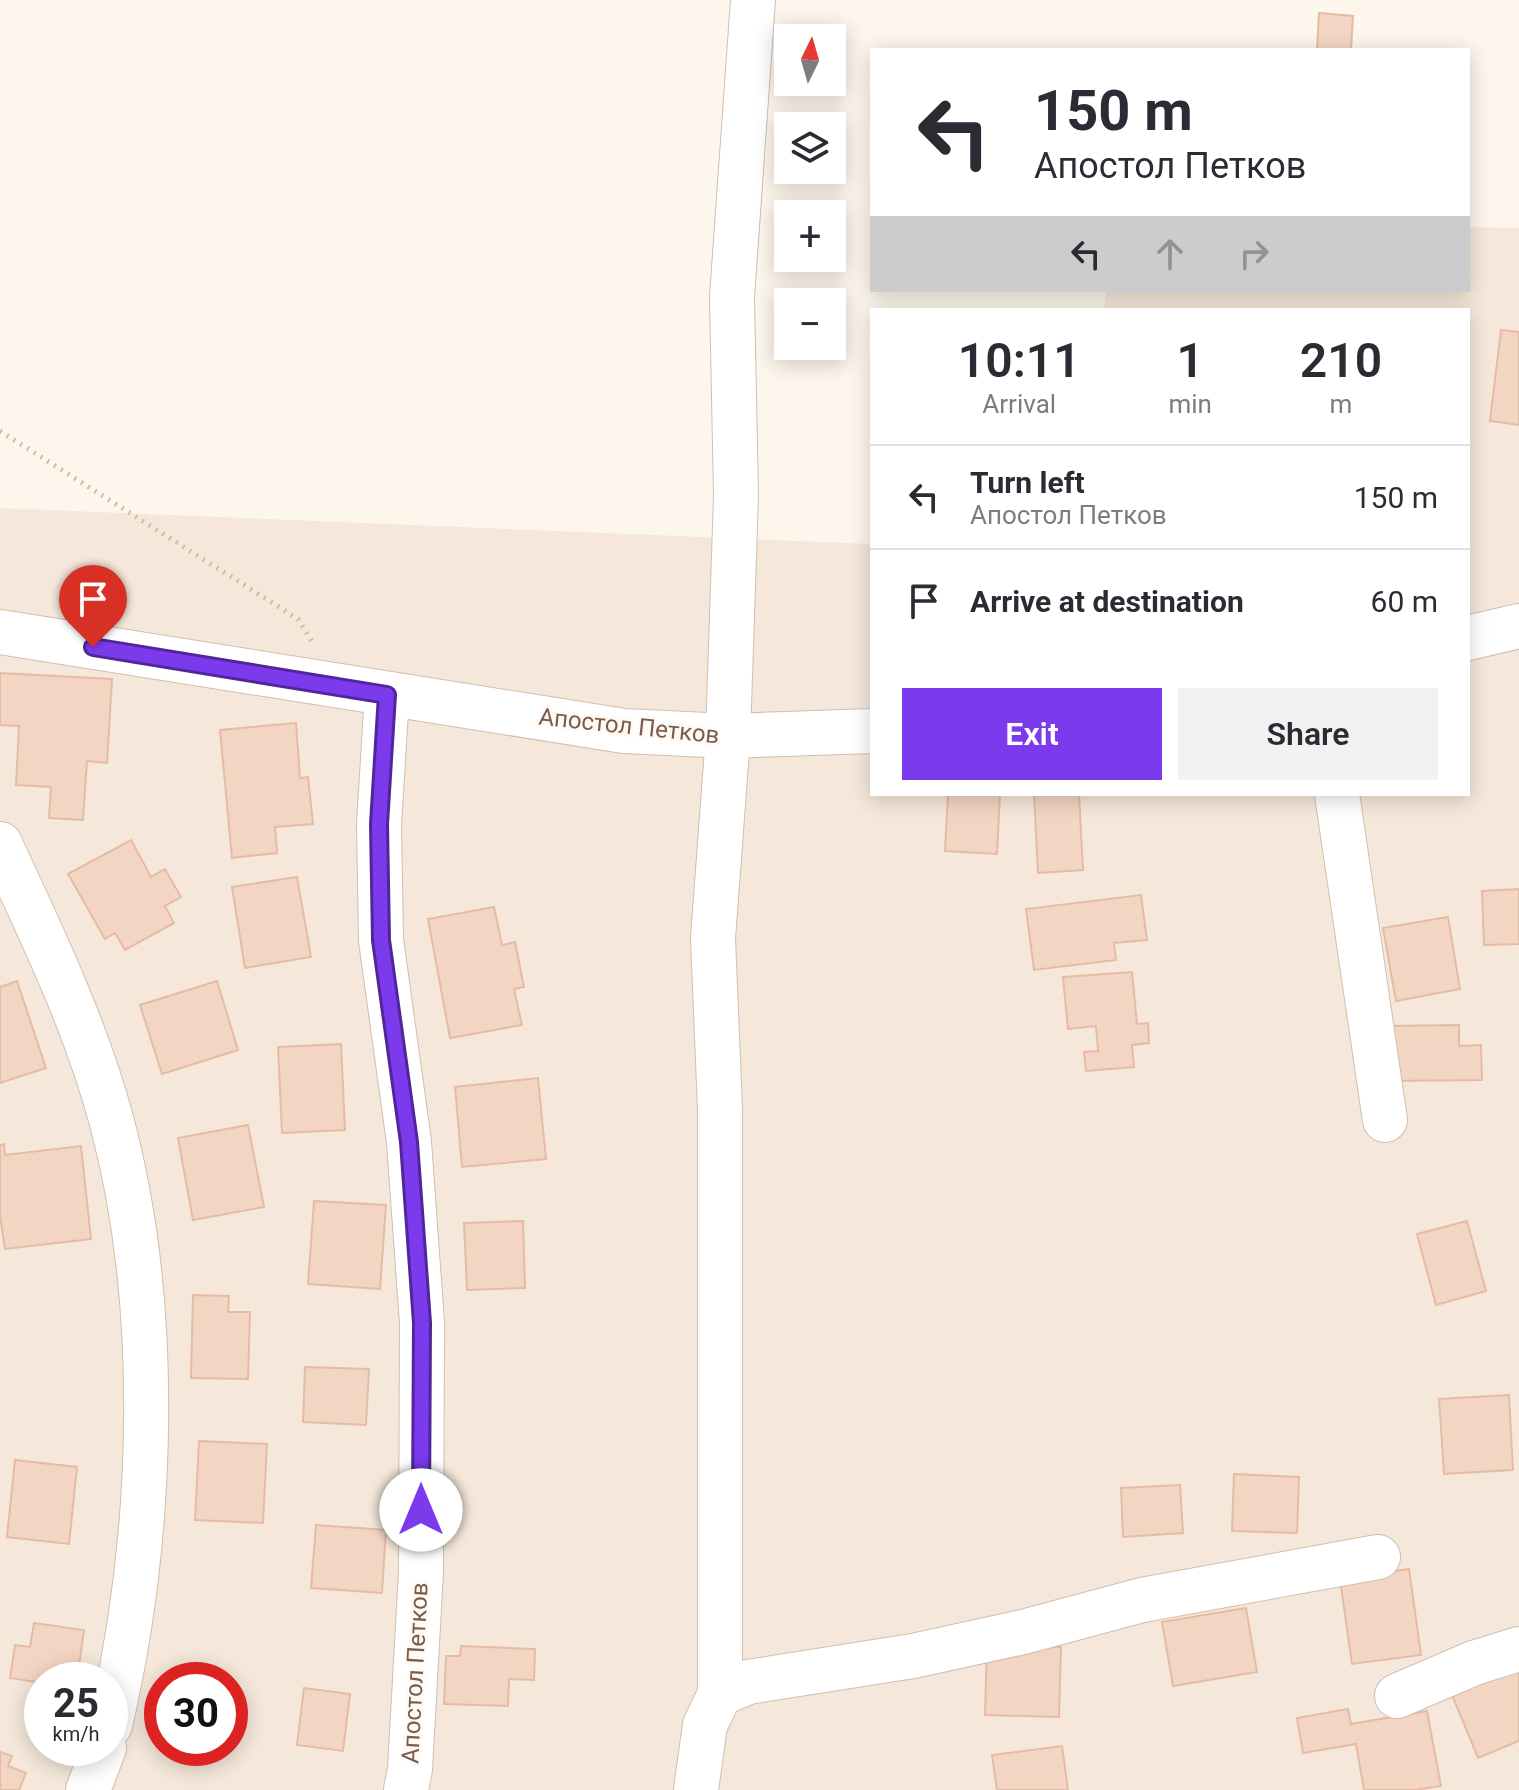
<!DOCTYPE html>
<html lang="en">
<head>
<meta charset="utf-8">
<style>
	body { margin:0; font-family:Roboto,sans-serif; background:#f2f2f3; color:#2b2b33; height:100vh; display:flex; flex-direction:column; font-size:30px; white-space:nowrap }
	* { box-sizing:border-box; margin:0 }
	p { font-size:26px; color:#7c7c81 }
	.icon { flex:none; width:44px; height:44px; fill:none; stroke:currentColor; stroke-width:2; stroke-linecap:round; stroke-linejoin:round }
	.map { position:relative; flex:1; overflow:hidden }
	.details { position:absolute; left:870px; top:308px; width:600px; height:488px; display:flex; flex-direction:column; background:#fff; border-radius:0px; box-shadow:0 4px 20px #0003 }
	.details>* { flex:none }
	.guide { position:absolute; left:870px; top:48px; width:600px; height:244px; border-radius:0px; box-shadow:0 4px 20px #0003; background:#fff; color:#2b2b33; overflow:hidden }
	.needle { width:52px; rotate:5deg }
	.tools { position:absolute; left:774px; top:24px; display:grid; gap:16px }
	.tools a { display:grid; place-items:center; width:72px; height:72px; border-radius:0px; background:#fff; box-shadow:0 4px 20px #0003; font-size:40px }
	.speed { position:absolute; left:24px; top:1662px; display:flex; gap:16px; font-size:40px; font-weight:700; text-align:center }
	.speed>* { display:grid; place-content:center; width:104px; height:104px; border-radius:50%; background:#fff; box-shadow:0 4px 20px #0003; line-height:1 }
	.speed small { font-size:20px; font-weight:400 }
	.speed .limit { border:12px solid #d22; background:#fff; color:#111 }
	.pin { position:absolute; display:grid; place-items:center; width:68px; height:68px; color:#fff; margin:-82px -34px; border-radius:50% 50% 50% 0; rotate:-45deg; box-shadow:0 0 8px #0007 }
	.pin .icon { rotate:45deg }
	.me { position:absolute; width:88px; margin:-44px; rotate:0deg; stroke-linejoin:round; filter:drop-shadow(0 0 6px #0008) }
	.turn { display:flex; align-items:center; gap:28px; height:168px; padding:0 32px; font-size:36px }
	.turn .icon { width:104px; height:104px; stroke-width:2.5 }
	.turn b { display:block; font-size:56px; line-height:68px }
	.lanes { display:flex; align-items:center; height:76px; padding:0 32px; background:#0003; justify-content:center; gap:40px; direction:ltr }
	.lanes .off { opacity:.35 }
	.eta { display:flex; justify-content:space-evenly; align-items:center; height:136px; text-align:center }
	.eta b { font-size:48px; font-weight:600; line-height:56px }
	.button { display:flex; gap:16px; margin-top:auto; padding:16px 32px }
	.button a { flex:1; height:92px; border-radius:0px; background:#7c3aed; color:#fff; font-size:32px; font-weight:600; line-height:92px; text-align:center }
	.button a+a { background:#f2f2f3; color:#2b2b33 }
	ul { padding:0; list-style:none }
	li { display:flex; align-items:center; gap:24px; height:104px; padding:0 32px; border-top:2px solid #e1e1e2 }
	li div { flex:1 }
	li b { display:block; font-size:30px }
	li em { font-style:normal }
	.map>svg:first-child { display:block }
	.residential { fill:#f5e8da; fill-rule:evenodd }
	.building { fill:#f3d5c3; stroke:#e6bba3; stroke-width:2 }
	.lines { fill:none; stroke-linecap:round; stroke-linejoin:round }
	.minor-casing { stroke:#d1beb0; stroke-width:46 }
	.path { stroke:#d9b8a5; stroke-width:5; stroke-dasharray:2 6; stroke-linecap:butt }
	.minor { stroke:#fff; stroke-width:44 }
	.route-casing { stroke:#51269a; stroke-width:20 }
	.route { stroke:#7c3aed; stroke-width:14 }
	.labels { text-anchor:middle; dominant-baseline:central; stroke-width:6; stroke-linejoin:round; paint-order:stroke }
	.street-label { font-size:24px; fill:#7a5c4d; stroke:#fffaf3 }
</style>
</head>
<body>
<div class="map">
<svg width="1519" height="1790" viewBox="0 0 1519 1790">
	<rect width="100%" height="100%" fill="#fdf6ec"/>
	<path class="residential" d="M 1468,227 L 1519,228 L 1519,1790 L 0,1790 L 0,508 L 872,544 L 872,794 L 1468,794 L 1468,310 L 1104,310 L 1106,290 L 1468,290 ZM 42,1680 L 110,1680 L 110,1748 L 42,1748 ZM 162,1680 L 230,1680 L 230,1748 L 162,1748 Z"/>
	<path class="building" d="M 1319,13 L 1353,16 L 1351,50 L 1317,50 Z
		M 1501,330 L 1519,332 L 1519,425 L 1490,421 Z
		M 0,673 L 112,679 L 107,763 L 87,761 L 83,820 L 49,818 L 51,787 L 16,785 L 19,726 L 0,725 Z
		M 296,723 L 300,778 L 308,777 L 313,824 L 275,827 L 277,853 L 232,858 L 220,730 Z
		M 948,794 L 1000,794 L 997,854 L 945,851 Z
		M 1034,794 L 1079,794 L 1083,870 L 1038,873 Z
		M 131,840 L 151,877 L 165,869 L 181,897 L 165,906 L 174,923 L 125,950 L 115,933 L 105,939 L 68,874 Z
		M 297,877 L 311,957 L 245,968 L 232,887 Z
		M 1519,889 L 1519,944 L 1484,945 L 1482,891 Z
		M 1141,895 L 1147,940 L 1114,943 L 1116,960 L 1034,970 L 1026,909 Z
		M 494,907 L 502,945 L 515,942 L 524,987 L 514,989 L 522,1025 L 450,1038 L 428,919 Z
		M 1448,917 L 1460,989 L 1396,1001 L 1383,928 Z
		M 1132,972 L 1137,1024 L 1148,1023 L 1149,1043 L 1132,1045 L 1134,1067 L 1086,1071 L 1084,1052 L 1098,1051 L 1096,1026 L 1068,1029 L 1063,977 Z
		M 17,981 L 46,1068 L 0,1083 L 0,987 Z
		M 217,981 L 238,1050 L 162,1074 L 140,1005 Z
		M 1459,1025 L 1459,1046 L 1481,1045 L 1482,1080 L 1385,1081 L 1384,1026 Z
		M 341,1044 L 345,1130 L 282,1133 L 278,1047 Z
		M 538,1078 L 546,1159 L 462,1167 L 455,1087 Z
		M 248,1125 L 264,1207 L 193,1220 L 178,1138 Z
		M 4,1144 L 5,1155 L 81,1146 L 91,1239 L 5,1249 L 0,1216 L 0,1145 Z
		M 314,1201 L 386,1205 L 380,1289 L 308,1284 Z
		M 523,1221 L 525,1288 L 467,1290 L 464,1223 Z
		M 1467,1221 L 1486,1291 L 1436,1305 L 1417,1234 Z
		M 193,1295 L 229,1296 L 228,1312 L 250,1312 L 248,1379 L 191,1378 Z
		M 305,1367 L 369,1369 L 366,1425 L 303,1422 Z
		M 1509,1395 L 1513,1470 L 1444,1474 L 1439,1399 Z
		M 199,1441 L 267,1444 L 263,1523 L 195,1520 Z
		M 15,1460 L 77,1467 L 69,1544 L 7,1537 Z
		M 1234,1474 L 1299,1477 L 1297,1533 L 1232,1531 Z
		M 1180,1485 L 1183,1533 L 1123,1537 L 1121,1488 Z
		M 316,1525 L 386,1530 L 382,1593 L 311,1588 Z
		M 1409,1569 L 1421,1655 L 1352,1664 L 1340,1579 Z
		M 1246,1608 L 1257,1672 L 1173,1686 L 1162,1622 Z
		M 34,1623 L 84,1630 L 77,1680 L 42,1683 L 10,1678 L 15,1645 L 30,1647 Z
		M 987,1644 L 1061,1647 L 1059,1717 L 985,1715 Z
		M 461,1646 L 535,1649 L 534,1680 L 509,1679 L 508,1706 L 444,1704 L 446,1656 L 460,1656 Z
		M 1519,1656 L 1519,1741 L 1478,1758 L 1448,1685 Z
		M 304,1688 L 350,1694 L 343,1751 L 297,1745 Z
		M 1348,1709 L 1351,1724 L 1427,1711 L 1441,1786 L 1415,1790 L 1364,1790 L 1356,1744 L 1303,1753 L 1297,1718 Z
		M 1062,1746 L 1068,1790 L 997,1790 L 992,1755 Z
		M 0,1752 L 12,1756 L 8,1766 L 26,1773 L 19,1790 L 0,1790 Z"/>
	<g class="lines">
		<defs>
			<path id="minor" d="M 0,632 L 624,731 L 728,736 L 872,731
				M 1468,638 L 1519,626
				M 387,695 L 379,824 L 381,940 L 409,1142 L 422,1323 L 421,1572 L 410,1769 L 406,1790
				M 1337,794 L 1385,1120
				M 0,844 C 41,933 85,1023 111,1119 C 162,1307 154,1536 110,1725
				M 720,1694 L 720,1109 L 713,938 L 728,736 L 736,496 L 732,297 L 753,0
				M 1397,1696 L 1474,1663 L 1519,1649
				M 88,1790 L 104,1748
				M 696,1790 L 705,1725 L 720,1694 L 748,1682 L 913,1656 L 1023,1632 L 1142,1600 L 1378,1557"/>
		</defs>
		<use href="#minor" class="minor-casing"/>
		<path class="path" d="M 0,431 L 298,619 L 313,643"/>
		<use href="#minor" class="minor"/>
	</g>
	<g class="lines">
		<defs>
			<path id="route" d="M 93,647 L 387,695 L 379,824 L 381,940 L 409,1142 L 422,1323 L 421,1510"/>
		</defs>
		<use href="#route" class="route-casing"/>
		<use href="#route" class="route"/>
	</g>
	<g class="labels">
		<g class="street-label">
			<text transform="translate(629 726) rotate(6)">Апостол Петков</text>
			<text transform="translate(415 1673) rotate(-87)">Апостол Петков</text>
		</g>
	</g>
</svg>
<div class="tools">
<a><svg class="needle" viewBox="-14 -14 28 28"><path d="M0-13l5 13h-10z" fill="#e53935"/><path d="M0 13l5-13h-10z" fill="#7c7c81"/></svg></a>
<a><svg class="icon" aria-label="layers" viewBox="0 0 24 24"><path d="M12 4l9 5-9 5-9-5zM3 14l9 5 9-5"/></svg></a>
<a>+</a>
<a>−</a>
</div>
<div class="speed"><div>25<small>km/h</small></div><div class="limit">30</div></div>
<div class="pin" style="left:93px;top:647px;background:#d93025"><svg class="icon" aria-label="arrive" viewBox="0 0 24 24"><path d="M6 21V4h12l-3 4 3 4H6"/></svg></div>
<svg class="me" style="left:421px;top:1510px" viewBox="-20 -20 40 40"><circle r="19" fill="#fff"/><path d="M0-13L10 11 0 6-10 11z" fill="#7c3aed"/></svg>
<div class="guide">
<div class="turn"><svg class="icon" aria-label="left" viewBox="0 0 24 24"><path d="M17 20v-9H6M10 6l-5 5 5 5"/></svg><div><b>150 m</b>Апостол Петков</div></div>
<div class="lanes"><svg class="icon" aria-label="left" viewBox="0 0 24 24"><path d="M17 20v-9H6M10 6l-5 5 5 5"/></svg><svg class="icon off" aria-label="ahead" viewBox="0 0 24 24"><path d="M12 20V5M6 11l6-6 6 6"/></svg><svg class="icon off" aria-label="right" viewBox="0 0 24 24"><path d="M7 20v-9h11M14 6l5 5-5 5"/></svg></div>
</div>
<section class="details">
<div class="eta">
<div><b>10:11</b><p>Arrival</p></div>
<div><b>1</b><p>min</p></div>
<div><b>210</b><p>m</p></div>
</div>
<ul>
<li><svg class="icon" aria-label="left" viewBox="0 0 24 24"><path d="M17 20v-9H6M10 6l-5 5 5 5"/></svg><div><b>Turn left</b><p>Апостол Петков</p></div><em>150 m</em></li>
<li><svg class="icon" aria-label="arrive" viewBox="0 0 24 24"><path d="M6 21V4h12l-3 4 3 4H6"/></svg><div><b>Arrive at destination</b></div><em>60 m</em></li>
</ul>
<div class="button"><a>Exit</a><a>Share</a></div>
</section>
</div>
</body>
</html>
